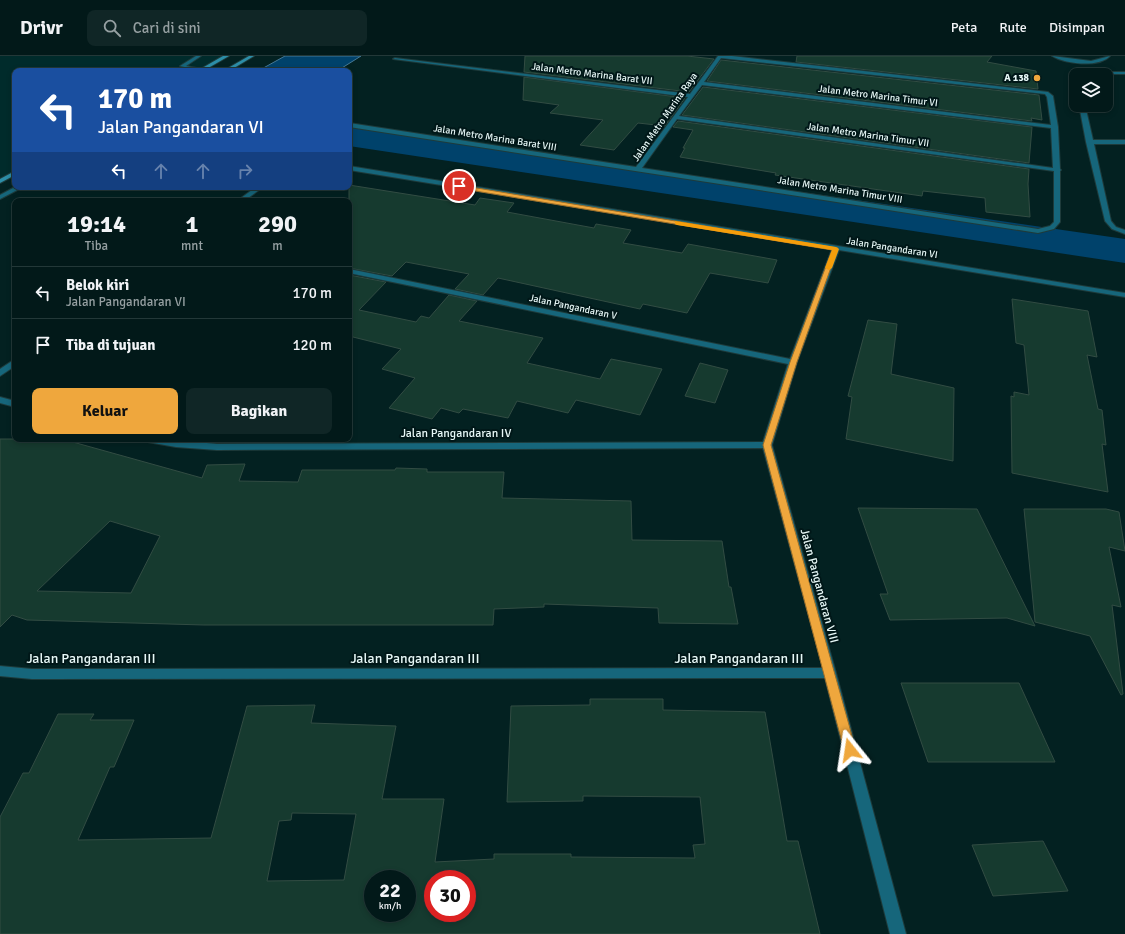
<!DOCTYPE html>
<html lang="id">
<head>
<meta charset="utf-8">
<style>
	body { margin:0; font-family:Signika,sans-serif; background:#102626; color:#f1f3f6; height:100vh; display:flex; flex-direction:column; font-size:15px; white-space:nowrap }
	* { box-sizing:border-box; margin:0 }
	p { font-size:13px; color:#96a0a2 }
	.icon { flex:none; width:22px; height:22px; fill:none; stroke:currentColor; stroke-width:2; stroke-linecap:round; stroke-linejoin:round }
	.map { position:relative; flex:1; overflow:hidden }
	.sheet { position:absolute; left:12px; top:142px; width:340px; height:244px; display:flex; flex-direction:column; background:#021919; border-radius:8px; box-shadow:0 2px 6px #0003,0 0 0 1px #233838 }
	.sheet>* { flex:none }
	.guide { position:absolute; left:12px; top:12px; width:340px; height:122px; border-radius:8px; box-shadow:0 2px 6px #0003,0 0 0 1px #233838; background:#1a4fa0; color:#fff; overflow:hidden }
	.buttons { position:absolute; left:1069px; top:12px; display:grid; gap:8px }
	.buttons a { display:grid; place-items:center; width:44px; height:44px; border-radius:8px; background:#021919; box-shadow:0 2px 6px #0003,0 0 0 1px #233838; font-size:20px }
	.speed { position:absolute; left:364px; top:814px; display:flex; gap:8px; font-size:20px; font-weight:700; text-align:center }
	.speed>* { display:grid; place-content:center; width:52px; height:52px; border-radius:50%; background:#021919; box-shadow:0 2px 6px #0003,0 0 0 1px #233838; line-height:1 }
	.speed small { font-size:10px; font-weight:400 }
	.speed .limit { border:6px solid #d22; background:#fff; color:#111 }
	.pin { position:absolute; display:grid; place-items:center; width:34px; height:34px; color:#fff; margin:-17px; border:2px solid #fff; border-radius:50%; box-shadow:0 1px 4px #0007 }
	.me { position:absolute; width:44px; margin:-22px; rotate:345deg; stroke-linejoin:round; filter:drop-shadow(0 0 3px #0008) }
	.turn { display:flex; align-items:center; gap:14px; height:84px; padding:0 20px; font-size:18px }
	.turn .icon { width:52px; height:52px; stroke-width:2.5 }
	.turn b { display:block; font-size:28px; line-height:34px }
	.lanes { display:flex; align-items:center; height:38px; padding:0 20px; background:#0003; justify-content:center; gap:20px; direction:ltr }
	.lanes .off { opacity:.35 }
	.eta { display:flex; justify-content:space-evenly; align-items:center; height:68px; text-align:center }
	.eta b { font-size:24px; font-weight:800; line-height:28px }
	.button { display:flex; gap:8px; margin-top:auto; padding:8px 20px }
	.button a { flex:1; height:46px; border-radius:8px; background:#efa73d; color:#111; font-size:16px; font-weight:800; line-height:46px; text-align:center }
	.button a+a { background:#102626; color:#f1f3f6 }
	ul { padding:0; list-style:none }
	li { display:flex; align-items:center; gap:12px; height:52px; padding:0 20px; border-top:1px solid #233838 }
	li div { flex:1 }
	li b { display:block; font-size:15px }
	li em { font-style:normal }
	header { display:flex; align-items:center; gap:24px; box-sizing:border-box; height:56px; padding:0 20px; background:#021919; border-bottom:1px solid #233838 }
	header strong { font-size:19px }
	nav { display:flex; gap:22px; margin-inline-start:auto; font-size:14px }
	.search { width:280px; height:36px; background:#102626; display:flex; align-items:center; gap:10px; box-sizing:border-box; padding:0 14px; border-radius:8px; color:#96a0a2; font-size:15px }
	.map>svg:first-child { display:block }
	.built { fill:#002b2b }
	.water { fill:#00426b; stroke:#457995 }
	.lines { fill:none; stroke-linecap:round; stroke-linejoin:round }
	.river { fill:#00426b; fill-rule:evenodd }
	.building { fill:#163a2f; stroke:#324c43; fill-rule:evenodd }
	.lane-casing { stroke:#1e3b3b; stroke-width:2 }
	.street-casing { stroke:#1e3b3b; stroke-width:2 }
	.secondary-casing { stroke:#1e3b3b; stroke-width:2 }
	.lane { fill:#16667b; fill-rule:evenodd }
	.street { fill:#16667b; fill-rule:evenodd }
	.secondary { fill:#2c8ea8; fill-rule:evenodd }
	.route { fill:#efa73d; stroke:#9b6d28 }
	.slow { fill:#f59e0b }
	.poi-dot { fill:#efa73d; stroke:#001718; stroke-width:1.5 }
	.labels { text-anchor:middle; dominant-baseline:central; stroke-width:4; stroke-linejoin:round; paint-order:stroke }
	.far-street-label { font-size:10px; fill:#e7f8f7; stroke:#001718 }
	.far-poi-label { font-size:10px; font-weight:bold; fill:#e7f8f7; stroke:#001718; text-anchor:end }
	.street-label { font-size:12px; fill:#e7f8f7; stroke:#001718 }
	.near-street-label { font-size:14px; fill:#e7f8f7; stroke:#001718 }
</style>
</head>
<body>
<header>
<strong>Drivr</strong>
<div class="search"><svg class="icon" aria-label="search" viewBox="0 0 24 24"><circle cx="10" cy="10" r="6"/><path d="M15 15l6 6"/></svg>Cari di sini</div>
<nav><a>Peta</a><a>Rute</a><a>Disimpan</a></nav>
</header>
<div class="map">
<svg width="1125" height="878" viewBox="0 0 1125 878">
	<rect width="100%" height="100%" fill="#032121"/>
	<path class="built" d="M 0,0 L 229,0 L 201,15 L 15,15 L 15,114 L 0,122 Z"/>
	<path class="water" d="M 285,0 L 361,0 L 337,15 L 258,15 Z"/>
	<g class="lines">
		<path class="river" d="M 349,70 L 1125,183 L 1125,207 L 349,90 Z"/>
	</g>
	<path class="building" d="M 525,0 L 687,0 L 714,3 L 689,36 L 524,16 Z
		M 797,0 L 992,0 L 987,6 L 1036,15 L 1038,33 L 796,6 Z
		M 721,4 L 1039,39 L 1042,64 L 1031,62 L 1032,65 L 707,25 Z
		M 524,21 L 685,42 L 665,70 L 638,67 L 614,94 L 580,89 L 603,64 L 550,57 L 559,49 L 523,44 Z
		M 703,31 L 1032,71 L 1029,107 L 682,59 Z
		M 678,65 L 1029,113 L 1028,128 L 1030,161 L 986,156 L 985,142 L 923,135 L 922,140 L 775,119 L 776,117 L 680,101 L 685,92 L 683,92 L 693,74 L 673,71 Z
		M 349,129 L 475,149 L 480,142 L 514,147 L 507,156 L 594,172 L 596,168 L 631,174 L 623,187 L 682,197 L 688,188 L 777,204 L 768,227 L 710,217 L 687,257 L 643,248 L 640,253 L 498,222 L 483,239 L 455,233 L 469,218 L 406,206 L 392,220 L 349,212 Z
		M 349,219 L 386,226 L 359,254 L 416,266 L 421,260 L 429,262 L 449,239 L 477,245 L 459,265 L 543,282 L 527,307 L 600,323 L 611,303 L 662,313 L 640,359 L 576,344 L 568,357 L 517,345 L 508,362 L 463,353 L 459,357 L 441,352 L 432,363 L 389,352 L 415,322 L 382,313 L 401,293 L 349,280 Z
		M 1012,243 L 1088,255 L 1097,301 L 1087,299 L 1098,353 L 1102,354 L 1106,389 L 1102,388 L 1108,436 L 1012,417 L 1011,340 L 1014,341 L 1014,336 L 1029,339 L 1024,289 L 1016,287 Z
		M 868,264 L 897,268 L 891,318 L 954,332 L 953,405 L 846,383 L 852,341 L 848,340 Z
		M 700,307 L 728,314 L 715,347 L 685,340 Z
		M 0,383 L 62,383 L 202,422 L 207,409 L 245,408 L 239,425 L 298,426 L 302,414 L 395,414 L 396,412 L 427,413 L 427,416 L 504,416 L 502,442 L 631,445 L 632,484 L 722,485 L 729,531 L 731,531 L 738,568 L 659,567 L 658,552 L 544,548 L 544,551 L 494,553 L 493,569 L 204,569 L 27,564 L 12,559 L 0,571 ZM 110,465 L 160,480 L 131,537 L 37,535 Z
		M 858,452 L 977,453 L 1035,570 L 1007,562 L 890,564 L 880,538 L 888,538 Z
		M 1024,453 L 1106,453 L 1119,456 L 1125,495 L 1109,491 L 1121,551 L 1112,549 L 1123,638 L 1121,639 L 1090,580 L 1035,566 Z
		M 901,627 L 1019,627 L 1055,706 L 928,706 Z
		M 590,643 L 663,643 L 663,654 L 765,656 L 787,785 L 798,785 L 820,878 L 0,878 L 0,761 L 23,717 L 29,717 L 58,658 L 94,658 L 90,664 L 134,664 L 114,711 L 110,711 L 78,784 L 211,782 L 247,650 L 315,649 L 311,667 L 396,670 L 382,743 L 444,743 L 435,806 L 494,803 L 494,798 L 571,798 L 571,801 L 695,802 L 693,789 L 705,788 L 700,741 L 583,740 L 583,745 L 507,746 L 511,650 L 590,649 ZM 292,757 L 356,758 L 344,824 L 267,825 L 279,765 L 291,764 ZM 373,823 L 407,823 L 407,857 L 373,857 ZM 433,823 L 467,823 L 467,857 L 433,857 Z
		M 1043,785 L 1068,835 L 993,840 L 972,789 Z"/>
	<g class="lines">
		<defs>
			<path id="lane" d="M 196,0 L 201,0 L 186,10 L 202,13 L 202,15 L 180,10 Z"/>
			<path id="street" d="M 718,0 L 732,0 L 1048,36 L 1053,40 L 1058,71 L 1060,113 L 1061,114 L 1060,115 L 1060,166 L 1054,173 L 1038,177 L 349,71 L 349,67 L 636,111 L 688,41 L 393,3 L 395,2 L 690,38 ZM 721,2 L 1045,38 L 1047,41 L 1051,69 L 704,26 ZM 702,29 L 1051,72 L 1053,112 L 679,60 ZM 677,63 L 1054,115 L 1054,166 L 1050,170 L 1038,173 L 642,112 Z
				M 1052,0 L 1091,5 L 1110,0 C 1099,12 1065,8 1052,0 Z
				M 1076,16 L 1125,16 L 1125,18 L 1074,18 Z
				M 1079,49 L 1085,49 L 1093,84 L 1125,84 L 1125,88 L 1094,88 L 1111,165 L 1116,171 L 1125,174 L 1125,178 L 1112,173 L 1105,165 L 1086,86 Z
				M 349,110 L 1125,237 L 1125,241 L 839,194 L 797,306 L 772,389 L 836,617 L 906,878 L 890,878 L 825,622 L 32,623 L 0,620 L 0,610 L 32,613 L 823,612 L 763,392 L 217,394 L 176,391 L 142,385 L 140,383 L 164,383 L 217,388 L 763,386 L 788,308 L 349,217 L 349,213 L 790,303 L 832,193 L 349,114 Z
				M 15,131 L 23,131 L 0,143 L 0,139 Z
				M 256,131 L 263,131 L 244,145 L 237,145 Z
				M 15,303 L 15,310 L 0,320 L 0,313 Z
				M 0,341 L 15,345 L 15,351 L 0,347 Z"/>
			<path id="secondary" d="M 223,0 L 229,0 L 203,15 L 197,15 Z
				M 249,0 L 254,0 L 229,15 L 223,15 Z
				M 15,115 L 15,119 L 0,127 L 0,123 Z"/>
		</defs>
		<use href="#lane" class="lane-casing"/>
		<use href="#street" class="street-casing"/>
		<use href="#secondary" class="secondary-casing"/>
		<use href="#lane" class="lane"/>
		<use href="#street" class="street"/>
		<use href="#secondary" class="secondary"/>
	</g>
	<path class="route" d="M 459,129 L 838,192 L 797,306 L 771,389 L 856,694 L 854,698 L 850,699 L 846,698 L 844,694 L 763,389 L 790,306 L 832,194 L 457,132 Z"/>
	<path class="slow" d="M 675,165 L 836,191 L 839,193 L 832,212 L 829,214 L 825,212 L 832,194 L 677,169 L 675,168 Z"/>
	<circle class="poi-dot" cx="1037" cy="22" r="4"/>
	<g class="labels">
		<g class="far-street-label">
			<text transform="translate(592 18) rotate(7)">Jalan Metro Marina Barat VII</text>
			<text transform="translate(878 40) rotate(7)">Jalan Metro Marina Timur VI</text>
			<text transform="translate(665 61) rotate(-55)">Jalan Metro Marina Raya</text>
			<text transform="translate(868 79) rotate(8)">Jalan Metro Marina Timur VII</text>
			<text transform="translate(495 82) rotate(9)">Jalan Metro Marina Barat VIII</text>
			<text transform="translate(840 134) rotate(9)">Jalan Metro Marina Timur VIII</text>
			<text transform="translate(892 192) rotate(9)">Jalan Pangandaran VI</text>
			<text transform="translate(573 251) rotate(12)">Jalan Pangandaran V</text>
		</g>
		<g class="far-poi-label">
			<text x="1029" y="22">A 138</text>
		</g>
		<g class="street-label">
			<text x="456" y="377">Jalan Pangandaran IV</text>
			<text transform="translate(819 530) rotate(75)">Jalan Pangandaran VIII</text>
		</g>
		<g class="near-street-label">
			<text x="91" y="602">Jalan Pangandaran III</text>
			<text x="415" y="602">Jalan Pangandaran III</text>
			<text x="739" y="602">Jalan Pangandaran III</text>
		</g>
	</g>
</svg>
<div class="buttons">
<a><svg class="icon" aria-label="layers" viewBox="0 0 24 24"><path d="M12 4l9 5-9 5-9-5zM3 14l9 5 9-5"/></svg></a>
</div>
<div class="speed"><div>22<small>km/h</small></div><div class="limit">30</div></div>
<div class="pin" style="left:459px;top:130px;background:#d93025"><svg class="icon" aria-label="arrive" viewBox="0 0 24 24"><path d="M6 21V4h12l-3 4 3 4H6"/></svg></div>
<svg class="me" style="left:850px;top:694px" viewBox="-20 -20 40 40"><path d="M0-17L14 15 0 8-14 15z" fill="#efa73d" stroke="#fff" stroke-width="4"/></svg>
<div class="guide">
<div class="turn"><svg class="icon" aria-label="left" viewBox="0 0 24 24"><path d="M17 20v-9H6M10 6l-5 5 5 5"/></svg><div><b>170 m</b>Jalan Pangandaran VI</div></div>
<div class="lanes"><svg class="icon" aria-label="left" viewBox="0 0 24 24"><path d="M17 20v-9H6M10 6l-5 5 5 5"/></svg><svg class="icon off" aria-label="ahead" viewBox="0 0 24 24"><path d="M12 20V5M6 11l6-6 6 6"/></svg><svg class="icon off" aria-label="ahead" viewBox="0 0 24 24"><path d="M12 20V5M6 11l6-6 6 6"/></svg><svg class="icon off" aria-label="right" viewBox="0 0 24 24"><path d="M7 20v-9h11M14 6l5 5-5 5"/></svg></div>
</div>
<section class="sheet">
<div class="eta">
<div><b>19:14</b><p>Tiba</p></div>
<div><b>1</b><p>mnt</p></div>
<div><b>290</b><p>m</p></div>
</div>
<ul>
<li><svg class="icon" aria-label="left" viewBox="0 0 24 24"><path d="M17 20v-9H6M10 6l-5 5 5 5"/></svg><div><b>Belok kiri</b><p>Jalan Pangandaran VI</p></div><em>170 m</em></li>
<li><svg class="icon" aria-label="arrive" viewBox="0 0 24 24"><path d="M6 21V4h12l-3 4 3 4H6"/></svg><div><b>Tiba di tujuan</b></div><em>120 m</em></li>
</ul>
<div class="button"><a>Keluar</a><a>Bagikan</a></div>
</section>
</div>
</body>
</html>
